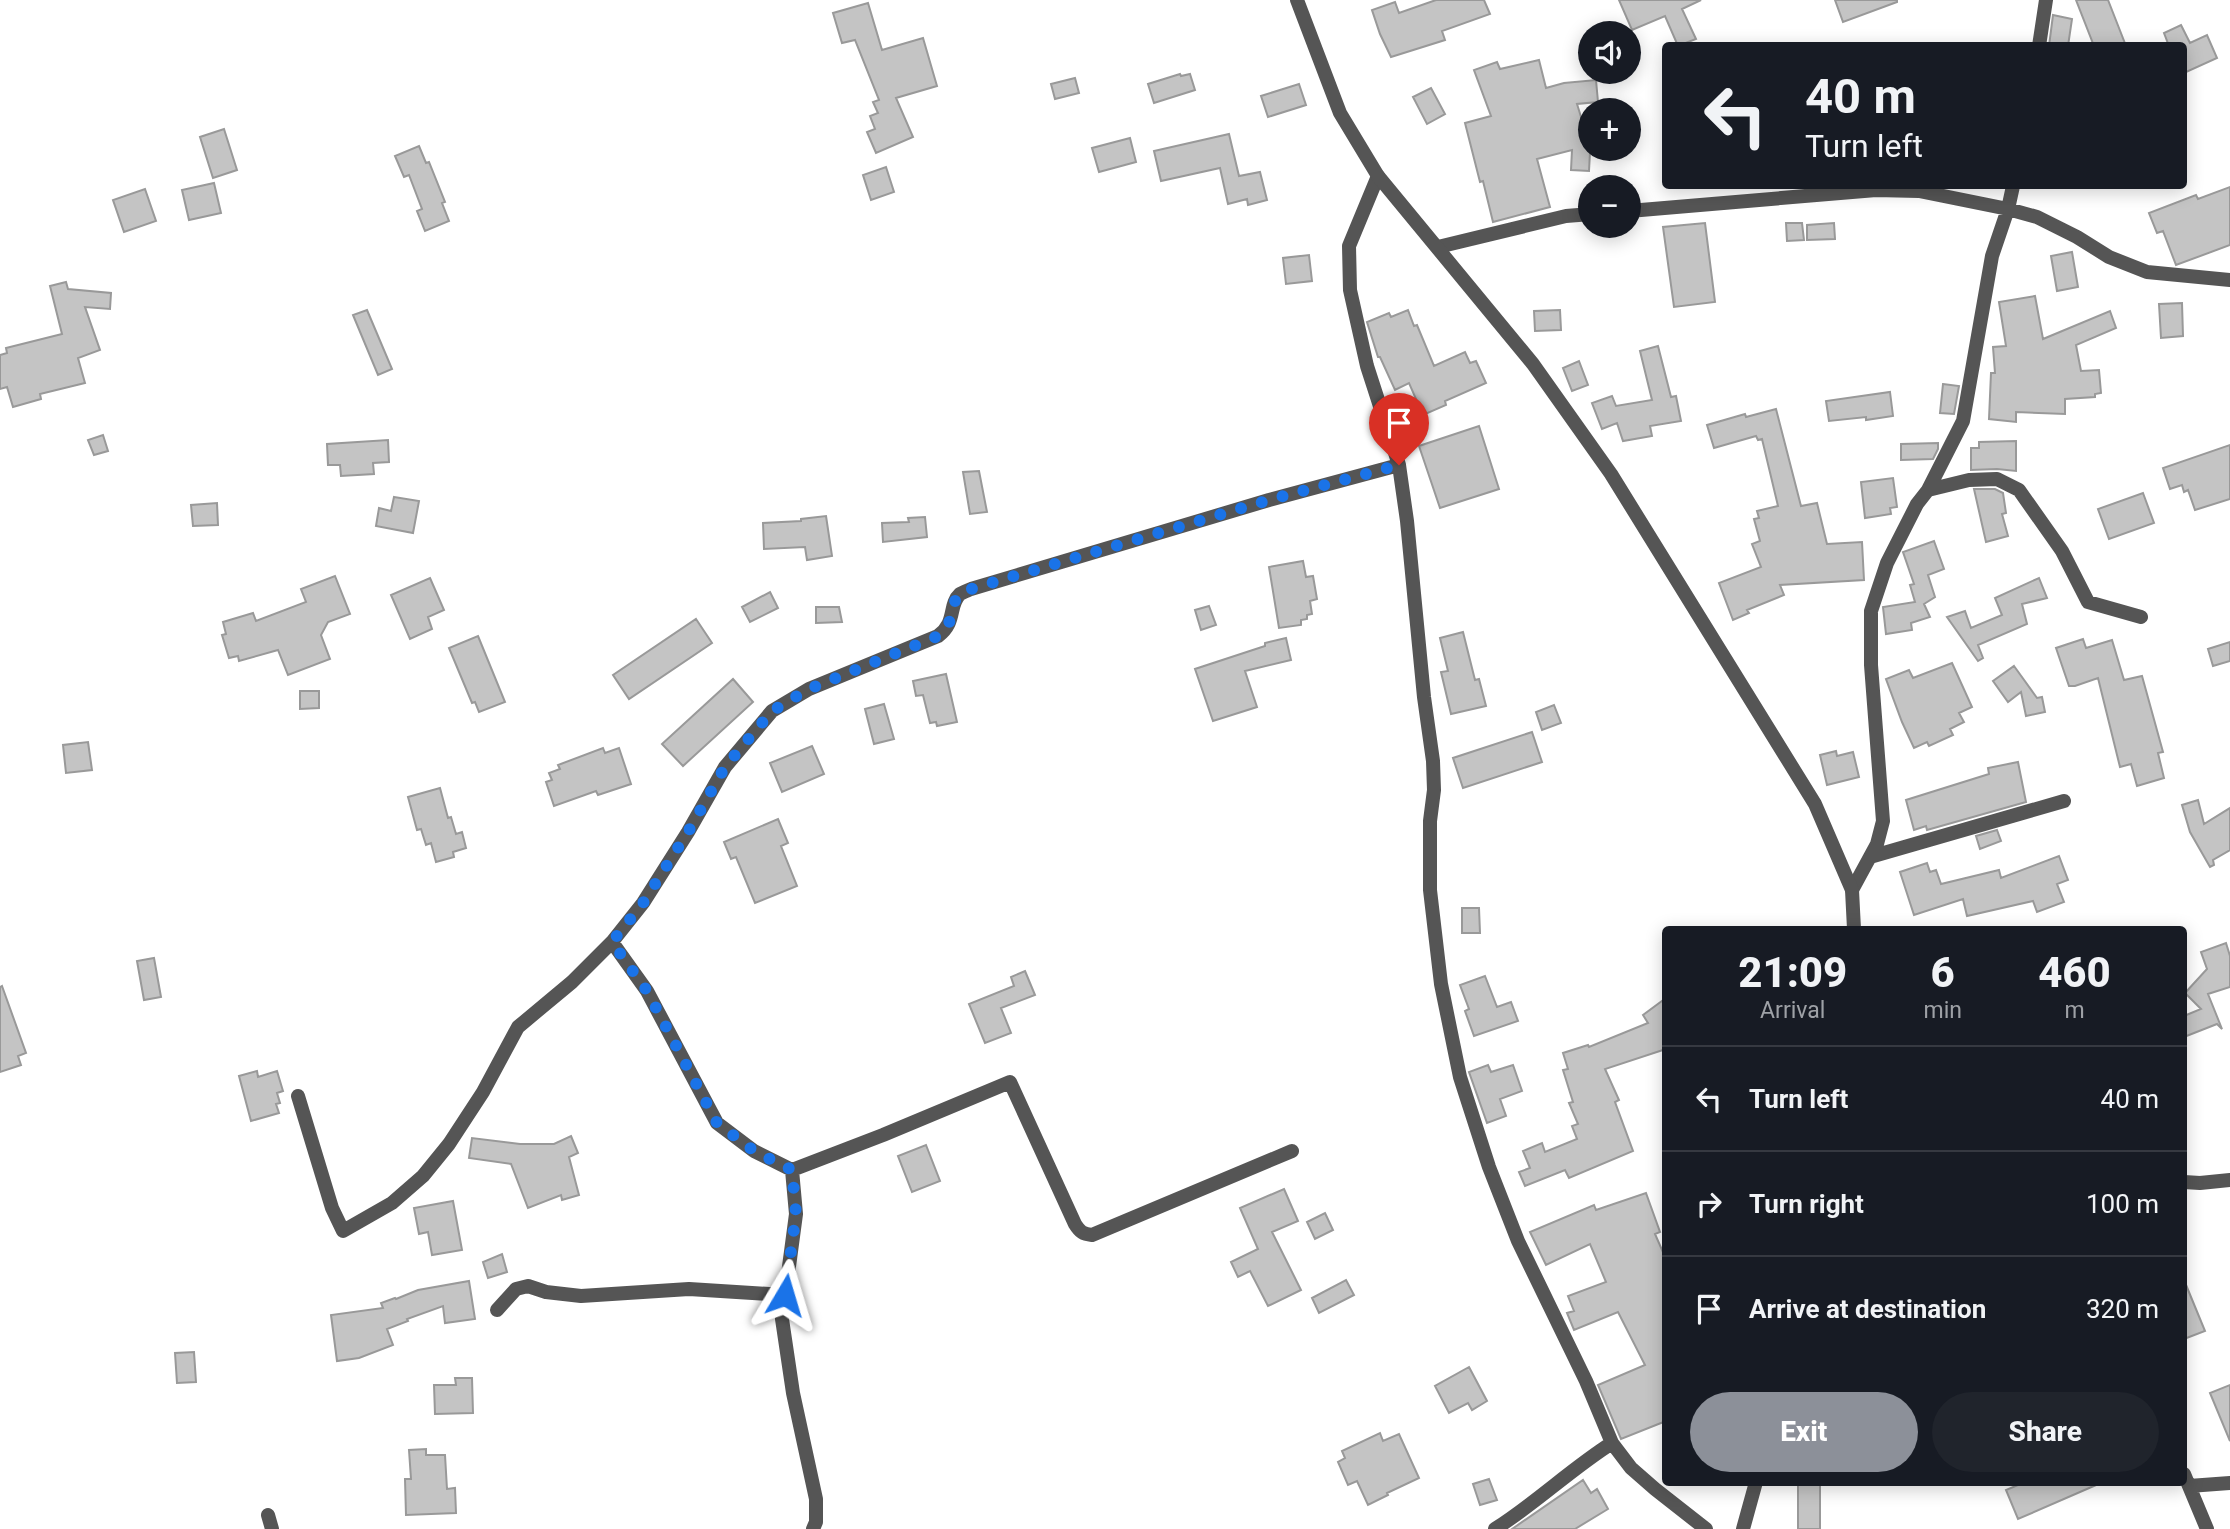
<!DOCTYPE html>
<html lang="en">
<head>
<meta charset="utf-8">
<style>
	body { margin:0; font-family:Roboto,sans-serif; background:#20242c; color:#f1f3f6; height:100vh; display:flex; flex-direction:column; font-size:26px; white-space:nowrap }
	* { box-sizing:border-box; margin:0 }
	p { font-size:23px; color:#9ea1a6 }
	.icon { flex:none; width:38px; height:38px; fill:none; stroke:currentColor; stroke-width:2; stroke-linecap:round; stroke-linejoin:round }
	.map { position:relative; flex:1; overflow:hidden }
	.sheet { position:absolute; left:1662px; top:926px; width:525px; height:560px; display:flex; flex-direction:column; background:#171b24; border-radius:7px; box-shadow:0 4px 18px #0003 }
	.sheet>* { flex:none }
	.banner { position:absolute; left:1662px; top:42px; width:525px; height:147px; border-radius:7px; box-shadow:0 4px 18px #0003; background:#171b24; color:#f1f3f6; overflow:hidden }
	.fabs { position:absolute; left:1578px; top:21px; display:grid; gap:14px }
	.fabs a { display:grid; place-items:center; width:63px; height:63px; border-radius:50%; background:#171b24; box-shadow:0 4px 18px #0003; font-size:35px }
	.pin { position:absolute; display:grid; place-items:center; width:60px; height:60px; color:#fff; margin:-72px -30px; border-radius:50% 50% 50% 0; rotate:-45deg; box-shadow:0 0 7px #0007 }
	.pin .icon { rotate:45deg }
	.me { position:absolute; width:77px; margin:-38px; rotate:7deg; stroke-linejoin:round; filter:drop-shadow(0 0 5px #0008) }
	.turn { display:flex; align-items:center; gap:24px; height:147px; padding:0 28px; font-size:32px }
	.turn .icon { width:91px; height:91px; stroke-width:2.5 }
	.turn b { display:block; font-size:49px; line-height:60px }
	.eta { display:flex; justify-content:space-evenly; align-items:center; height:119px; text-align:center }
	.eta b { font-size:42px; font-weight:800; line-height:49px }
	.primary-button { display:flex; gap:14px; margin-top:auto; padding:14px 28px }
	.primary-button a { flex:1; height:80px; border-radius:42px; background:#8c9099; color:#fff; font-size:28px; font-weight:800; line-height:80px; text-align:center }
	.primary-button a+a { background:#20242c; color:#f1f3f6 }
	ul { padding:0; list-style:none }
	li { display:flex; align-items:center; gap:21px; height:105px; padding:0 28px; border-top:2px solid #363941 }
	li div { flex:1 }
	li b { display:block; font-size:26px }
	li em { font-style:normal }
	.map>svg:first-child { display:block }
	.building { fill:#c4c4c4; stroke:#999; stroke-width:2 }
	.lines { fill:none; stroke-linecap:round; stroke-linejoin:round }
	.minor { stroke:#555; stroke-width:14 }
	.tertiary { stroke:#555; stroke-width:14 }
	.route { stroke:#1a73e8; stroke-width:12; stroke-dasharray:0 21.6 }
</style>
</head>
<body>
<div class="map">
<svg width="2230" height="1529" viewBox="0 0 2230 1529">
	<rect width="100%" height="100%" fill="#fff"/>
	<path class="building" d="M 1436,0 L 1484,0 L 1490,14 L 1442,31 L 1445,40 L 1391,57 L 1380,34 L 1372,10 L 1395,2 L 1399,13 Z
		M 1619,0 L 1701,0 L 1682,9 L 1696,39 L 1678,46 L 1665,16 L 1632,30 Z
		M 1835,0 L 1897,0 L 1897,2 L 1843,22 Z
		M 2076,0 L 2108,0 L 2126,46 L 2094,46 Z
		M 868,3 L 882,50 L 923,38 L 937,86 L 896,98 L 913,137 L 876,153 L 867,132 L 875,129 L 870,116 L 878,113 L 873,102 L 879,100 L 855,40 L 842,43 L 833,13 Z
		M 2053,15 L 2072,19 L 2068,46 L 2049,46 Z
		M 2181,25 L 2190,43 L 2207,35 L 2217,58 L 2184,73 L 2184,46 L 2169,46 L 2164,33 Z
		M 1539,60 L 1546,88 L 1564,83 L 1596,80 L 1598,102 L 1577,104 L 1586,133 L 1591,133 L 1589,171 L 1571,170 L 1572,150 L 1537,159 L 1550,207 L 1493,222 L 1483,181 L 1480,182 L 1465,123 L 1491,116 L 1474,70 L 1497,62 L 1500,69 Z
		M 1180,74 L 1181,76 L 1190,74 L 1195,90 L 1154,103 L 1148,84 Z
		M 1075,78 L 1079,93 L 1055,99 L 1051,84 Z
		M 1299,84 L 1306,105 L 1268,117 L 1261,96 Z
		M 1431,88 L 1445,114 L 1427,124 L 1413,97 Z
		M 224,129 L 237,170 L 213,178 L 200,137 Z
		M 1229,134 L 1239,176 L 1260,172 L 1267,200 L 1248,205 L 1247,199 L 1228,204 L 1220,168 L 1161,181 L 1154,151 Z
		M 1130,138 L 1136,162 L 1099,172 L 1092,148 Z
		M 419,146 L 426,163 L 429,162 L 445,202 L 442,203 L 449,221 L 425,231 L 417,211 L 422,209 L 409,175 L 404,177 L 395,156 Z
		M 886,167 L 894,192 L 871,200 L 863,175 Z
		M 214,183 L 221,213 L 189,220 L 182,190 Z
		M 2230,187 L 2230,245 L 2176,265 L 2163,231 L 2157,233 L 2149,213 L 2196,195 L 2198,199 Z
		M 145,189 L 156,221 L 124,232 L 113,200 Z
		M 1705,223 L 1715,302 L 1674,307 L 1663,227 Z
		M 1786,223 L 1802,223 L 1804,240 L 1787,241 Z
		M 1834,223 L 1835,239 L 1807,240 L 1807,225 Z
		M 2072,252 L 2078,287 L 2057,291 L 2051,256 Z
		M 1309,255 L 1312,281 L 1286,284 L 1283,258 Z
		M 66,282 L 68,289 L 111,293 L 110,309 L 85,307 L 100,350 L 78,358 L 85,383 L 40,394 L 41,399 L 13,407 L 7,387 L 0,389 L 0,355 L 7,353 L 6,348 L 62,334 L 50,286 Z
		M 2035,296 L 2043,339 L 2110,311 L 2116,328 L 2076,345 L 2081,371 L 2099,370 L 2101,393 L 2095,394 L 2095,397 L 2065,399 L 2065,414 L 2016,412 L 2016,422 L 1989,419 L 1991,373 L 1995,373 L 1993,347 L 2006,346 L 1999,302 Z
		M 2182,303 L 2183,336 L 2161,338 L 2159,304 Z
		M 367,310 L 392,369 L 378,375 L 353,315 Z
		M 1408,310 L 1414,326 L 1417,325 L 1434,366 L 1465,352 L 1470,363 L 1476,361 L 1486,383 L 1445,401 L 1446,405 L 1423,415 L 1409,383 L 1395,390 L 1380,357 L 1378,357 L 1367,322 L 1389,313 L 1391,317 Z
		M 1560,310 L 1561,330 L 1535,331 L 1534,311 Z
		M 1658,346 L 1671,397 L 1676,396 L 1681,421 L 1650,426 L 1652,436 L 1623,441 L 1617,423 L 1602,429 L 1592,403 L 1612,396 L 1616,406 L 1652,400 L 1640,351 Z
		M 1579,361 L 1588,385 L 1572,391 L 1563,368 Z
		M 1943,384 L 1959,386 L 1954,414 L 1940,413 Z
		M 1890,392 L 1893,416 L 1866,420 L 1866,417 L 1829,421 L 1826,401 Z
		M 1776,409 L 1801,506 L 1817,503 L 1827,544 L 1862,542 L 1864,580 L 1780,585 L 1784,595 L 1747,610 L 1749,613 L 1733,620 L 1719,583 L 1761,567 L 1752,544 L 1760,541 L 1754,519 L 1759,518 L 1757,511 L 1778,506 L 1762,439 L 1758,440 L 1756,436 L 1714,448 L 1707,425 L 1745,414 L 1746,417 Z
		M 1479,426 L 1499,489 L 1440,508 L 1419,446 Z
		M 103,435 L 108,451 L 94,455 L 88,440 Z
		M 388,440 L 389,462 L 373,463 L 374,474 L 341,476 L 340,465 L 328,465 L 327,444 Z
		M 2016,441 L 2016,471 L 1997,469 L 1971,470 L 1971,448 L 1979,448 L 1979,442 Z
		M 1938,443 L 1938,449 L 1933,459 L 1901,460 L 1901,444 Z
		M 2230,445 L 2230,499 L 2195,510 L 2188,490 L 2184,492 L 2182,485 L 2170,489 L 2163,468 Z
		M 979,471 L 987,512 L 970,514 L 963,472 Z
		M 1893,478 L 1897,507 L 1890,508 L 1891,514 L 1865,518 L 1861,482 Z
		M 1974,489 L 1995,489 L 2003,493 L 2006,513 L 2002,514 L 2008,536 L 1986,542 Z
		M 2143,493 L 2154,523 L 2109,539 L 2098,509 Z
		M 394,497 L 419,501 L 413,533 L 376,526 L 379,508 L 391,511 Z
		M 217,503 L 218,525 L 193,526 L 191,505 Z
		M 826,516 L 832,556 L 807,560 L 805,547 L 764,549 L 763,523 L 801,521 L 801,519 Z
		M 925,517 L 927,537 L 883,542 L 882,523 L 909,522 L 908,518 Z
		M 1934,541 L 1944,569 L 1928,575 L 1935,597 L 1924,604 L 1930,617 L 1911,623 L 1912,630 L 1886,634 L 1883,607 L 1915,602 L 1910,585 L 1914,584 L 1903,552 Z
		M 1303,561 L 1306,577 L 1313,576 L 1317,599 L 1310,601 L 1312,614 L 1307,615 L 1307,619 L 1301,620 L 1301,625 L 1279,628 L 1269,567 Z
		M 335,576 L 350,614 L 328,622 L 321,635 L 330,659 L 288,675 L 278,650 L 239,661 L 238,656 L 229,658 L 222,635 L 226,634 L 223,622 L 253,613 L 256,621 L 306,602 L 301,589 Z
		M 430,578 L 444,610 L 428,617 L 432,629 L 410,639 L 391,595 Z
		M 2039,578 L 2047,598 L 2022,604 L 2027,624 L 1978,645 L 1983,658 L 1978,661 L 1947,617 L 1965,611 L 1971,628 L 2002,615 L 1995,598 Z
		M 770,592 L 778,608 L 750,622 L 742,607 Z
		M 1209,606 L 1216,625 L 1201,630 L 1195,610 Z
		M 816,607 L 839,607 L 842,622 L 816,623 Z
		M 696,619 L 712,643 L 629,699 L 613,675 Z
		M 1463,632 L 1475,680 L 1479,679 L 1486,706 L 1451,714 L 1441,672 L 1448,671 L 1440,638 Z
		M 478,636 L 505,702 L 479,712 L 475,702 L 472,703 L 449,648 Z
		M 1286,638 L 1291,660 L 1245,671 L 1257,707 L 1213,721 L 1195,669 L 1265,646 L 1265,643 Z
		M 2083,639 L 2086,648 L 2112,640 L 2124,680 L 2142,676 L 2163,752 L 2158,753 L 2164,778 L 2137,786 L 2131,764 L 2120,767 L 2098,678 L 2075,686 L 2069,686 L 2056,648 Z
		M 2230,642 L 2230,661 L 2213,666 L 2208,649 Z
		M 1952,663 L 1972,707 L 1959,713 L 1964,722 L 1950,729 L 1953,735 L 1929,746 L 1927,742 L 1914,748 L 1902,722 L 1886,679 L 1909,670 L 1913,678 Z
		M 2014,666 L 2037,698 L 2042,697 L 2045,712 L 2026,716 L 2021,692 L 2008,702 L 1993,681 Z
		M 946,674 L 957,722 L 937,726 L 936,722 L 930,723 L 923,695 L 916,696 L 913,681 Z
		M 733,679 L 753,702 L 683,766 L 662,744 Z
		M 300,691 L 319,691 L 319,708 L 300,709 Z
		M 884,704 L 894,739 L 874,744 L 865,709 Z
		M 1554,705 L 1561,723 L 1542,730 L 1536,712 Z
		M 1532,732 L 1542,762 L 1463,788 L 1453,758 Z
		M 88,742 L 92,770 L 66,773 L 63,745 Z
		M 812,746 L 824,774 L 782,792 L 770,763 Z
		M 603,748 L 605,753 L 619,748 L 631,784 L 598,795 L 596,791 L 554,806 L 546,782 L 552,780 L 549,773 L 560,769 L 558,765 Z
		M 1836,751 L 1837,756 L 1853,752 L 1859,777 L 1827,785 L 1820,755 Z
		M 2018,762 L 2026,802 L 1927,830 L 1926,826 L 1914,830 L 1906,800 L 1989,774 L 1988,768 Z
		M 440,788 L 448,818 L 451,817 L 456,834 L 462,832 L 466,848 L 453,852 L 454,857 L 436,862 L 431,843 L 426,845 L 421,829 L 417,830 L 408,797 Z
		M 2198,800 L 2204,824 L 2230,808 L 2230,850 L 2213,860 L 2214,865 L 2210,867 L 2190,832 L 2182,805 Z
		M 778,819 L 788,843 L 781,846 L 797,886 L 755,903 L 736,857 L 731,859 L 724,842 Z
		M 1997,830 L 2001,841 L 1980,849 L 1976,836 Z
		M 2059,856 L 2068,880 L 2057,884 L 2064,902 L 2037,912 L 2033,901 L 1967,916 L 1963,899 L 1914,915 L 1900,872 L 1927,863 L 1930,872 L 1936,870 L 1941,884 L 1999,870 L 2001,878 Z
		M 1462,908 L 1479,908 L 1480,933 L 1462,933 Z
		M 2226,943 L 2230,956 L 2230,987 L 2208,994 L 2222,1029 L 2217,1024 L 2184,1037 L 2184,1016 L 2201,1009 L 2185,993 L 2207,969 L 2201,952 Z
		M 154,958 L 161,997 L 144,1000 L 137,961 Z
		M 1025,971 L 1035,995 L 1001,1008 L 1011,1033 L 985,1043 L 969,1004 L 1014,986 L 1011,977 Z
		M 1485,976 L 1497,1007 L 1511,1002 L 1518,1021 L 1474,1036 L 1465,1011 L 1469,1009 L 1460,985 Z
		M 2,986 L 26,1053 L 18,1056 L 21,1065 L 0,1072 L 0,987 Z
		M 1666,998 L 1666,1049 L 1605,1069 L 1619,1100 L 1615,1102 L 1633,1151 L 1569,1178 L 1565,1170 L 1525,1186 L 1519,1172 L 1530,1168 L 1523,1151 L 1542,1143 L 1545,1152 L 1577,1139 L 1572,1126 L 1578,1124 L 1569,1103 L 1573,1102 L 1563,1070 L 1568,1069 L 1563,1053 L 1588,1045 L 1589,1047 L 1648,1023 L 1643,1015 Z
		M 1488,1065 L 1491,1072 L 1513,1065 L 1522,1091 L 1500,1099 L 1506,1116 L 1487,1123 L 1469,1072 Z
		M 257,1071 L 258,1077 L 277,1071 L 283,1091 L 277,1093 L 280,1103 L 276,1104 L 279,1113 L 251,1121 L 239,1076 Z
		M 571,1136 L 578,1153 L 569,1157 L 579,1195 L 562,1200 L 561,1195 L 528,1208 L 511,1164 L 469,1158 L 472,1138 L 520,1144 L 554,1144 Z
		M 926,1145 L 940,1181 L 912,1192 L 898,1156 Z
		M 1284,1189 L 1298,1221 L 1272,1232 L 1301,1290 L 1268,1306 L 1250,1271 L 1238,1277 L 1231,1262 L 1258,1249 L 1240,1208 Z
		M 1646,1193 L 1660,1232 L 1655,1234 L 1666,1259 L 1666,1421 L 1621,1439 L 1598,1385 L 1645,1365 L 1618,1312 L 1574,1330 L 1567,1313 L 1574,1311 L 1568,1296 L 1606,1282 L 1590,1244 L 1546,1265 L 1530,1232 L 1594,1205 L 1596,1210 Z
		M 453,1201 L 462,1250 L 432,1255 L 428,1232 L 419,1234 L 414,1208 Z
		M 1325,1213 L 1333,1230 L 1315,1239 L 1307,1222 Z
		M 502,1254 L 507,1272 L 488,1278 L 483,1262 Z
		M 1346,1280 L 1354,1295 L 1319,1313 L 1312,1298 Z
		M 2184,1280 L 2205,1331 L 2184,1339 Z
		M 469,1281 L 475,1319 L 445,1323 L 443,1306 L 407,1319 L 408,1321 L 387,1329 L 393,1345 L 359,1358 L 337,1361 L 331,1315 L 383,1308 L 381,1303 L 395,1298 L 396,1299 L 418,1290 Z
		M 194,1352 L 196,1382 L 177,1383 L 175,1353 Z
		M 1469,1367 L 1487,1401 L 1472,1410 L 1468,1403 L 1449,1413 L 1435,1386 Z
		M 455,1378 L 472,1378 L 473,1413 L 435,1414 L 434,1385 L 456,1385 Z
		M 2230,1385 L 2230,1441 L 2210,1393 Z
		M 1380,1433 L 1383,1441 L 1399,1434 L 1419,1478 L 1387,1493 L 1388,1495 L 1368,1505 L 1357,1481 L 1348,1485 L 1338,1462 L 1345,1458 L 1342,1451 Z
		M 426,1449 L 426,1455 L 445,1455 L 447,1489 L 455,1488 L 456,1513 L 406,1515 L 405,1479 L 411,1479 L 409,1450 Z
		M 1489,1479 L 1497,1500 L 1480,1505 L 1473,1484 Z
		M 1583,1480 L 1591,1493 L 1597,1489 L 1608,1509 L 1575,1529 L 1512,1529 Z
		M 1798,1482 L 1820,1482 L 1820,1529 L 1798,1529 Z
		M 2025,1482 L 2103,1482 L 2018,1519 L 2006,1490 Z"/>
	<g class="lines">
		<path class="minor" d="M 2039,46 L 2046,0
			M 1378,176 L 1349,246 L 1350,290 L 1367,366 L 1399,465 L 1407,521 L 1424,697 L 1433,761 L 1434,790 L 1430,821 L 1430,890 L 1441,984 L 1460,1077 L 1489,1167 L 1518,1241 L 1586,1381 L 1612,1443 L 1631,1468 L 1655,1489 L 1706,1529
			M 1629,211 L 1876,190 L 1919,191 L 2008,209 L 2037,217 L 2077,237 L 2109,257 L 2147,272 L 2230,280
			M 1438,247 L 1566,216 L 1591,214
			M 1928,490 L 1969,480 L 1997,479 L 2019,490 L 2062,551 L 2088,602 L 2141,617
			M 1870,857 L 2064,801
			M 1852,890 L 1877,844 L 1883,821 L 1871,665 L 1871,611 L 1887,563 L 1917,504 L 1928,490 L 1963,421 L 1992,256 L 2008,209 L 2013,186
			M 612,942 L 647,991 L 717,1123 L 754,1151 L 792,1170 L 796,1214 L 782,1319 L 793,1393 L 816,1499 L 816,1522 L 813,1529
			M 298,1096 L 332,1208 L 343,1231 L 392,1203 L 423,1176 L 449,1144 L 483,1092 L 518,1027 L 572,982 L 612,942 L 643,903 L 688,832 L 725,767 L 772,711 L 809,689 L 938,636 C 957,622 948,605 960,594 C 960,594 970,589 971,589 L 1269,500 L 1399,465
			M 792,1170 L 883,1135 L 1010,1082 L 1075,1224 C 1080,1232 1083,1234 1092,1235 L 1292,1151
			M 2184,1182 L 2200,1183 L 2230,1180
			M 497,1310 L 516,1289 L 528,1286 L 546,1292 L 581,1296 L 689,1289 L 785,1295
			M 2184,1474 L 2207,1529
			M 2189,1486 L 2230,1483
			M 268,1515 L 272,1529
			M 1495,1529 C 1536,1503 1571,1469 1612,1443"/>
		<path class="tertiary" d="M 1297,0 L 1340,113 L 1378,176 L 1533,364 L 1611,474 L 1815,804 L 1852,890 L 1854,929
			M 1743,1529 L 1756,1482"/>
	</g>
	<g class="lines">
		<path class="route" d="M 785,1295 L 796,1214 L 792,1170 L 754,1151 L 717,1123 L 647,991 L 612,942 L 643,903 L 688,832 L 725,767 L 772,711 L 809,689 L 938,636 C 957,622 948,605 960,594 C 960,594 970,589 971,589 L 1269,500 L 1399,465"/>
	</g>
</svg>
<div class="fabs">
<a><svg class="icon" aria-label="sound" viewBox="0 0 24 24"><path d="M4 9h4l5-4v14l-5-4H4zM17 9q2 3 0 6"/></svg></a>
<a>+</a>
<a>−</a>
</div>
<div class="pin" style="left:1399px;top:465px;background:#d93025"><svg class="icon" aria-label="arrive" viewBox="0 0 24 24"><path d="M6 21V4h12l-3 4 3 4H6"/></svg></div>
<svg class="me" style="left:785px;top:1295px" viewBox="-20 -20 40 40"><path d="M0-17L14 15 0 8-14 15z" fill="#1a73e8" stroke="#fff" stroke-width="4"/></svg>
<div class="banner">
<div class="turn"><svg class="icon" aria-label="left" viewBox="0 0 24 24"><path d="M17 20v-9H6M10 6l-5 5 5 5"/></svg><div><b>40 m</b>Turn left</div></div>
</div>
<section class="sheet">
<div class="eta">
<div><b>21:09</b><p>Arrival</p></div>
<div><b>6</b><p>min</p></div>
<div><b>460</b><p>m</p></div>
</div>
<ul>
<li><svg class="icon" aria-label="left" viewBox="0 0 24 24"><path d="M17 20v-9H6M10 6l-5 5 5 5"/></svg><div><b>Turn left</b></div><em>40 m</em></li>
<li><svg class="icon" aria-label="right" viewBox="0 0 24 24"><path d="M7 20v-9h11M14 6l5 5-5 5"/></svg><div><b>Turn right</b></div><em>100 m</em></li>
<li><svg class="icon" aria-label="arrive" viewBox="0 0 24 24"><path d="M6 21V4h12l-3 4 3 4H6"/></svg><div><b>Arrive at destination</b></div><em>320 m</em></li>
</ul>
<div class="primary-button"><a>Exit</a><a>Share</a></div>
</section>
</div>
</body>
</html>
